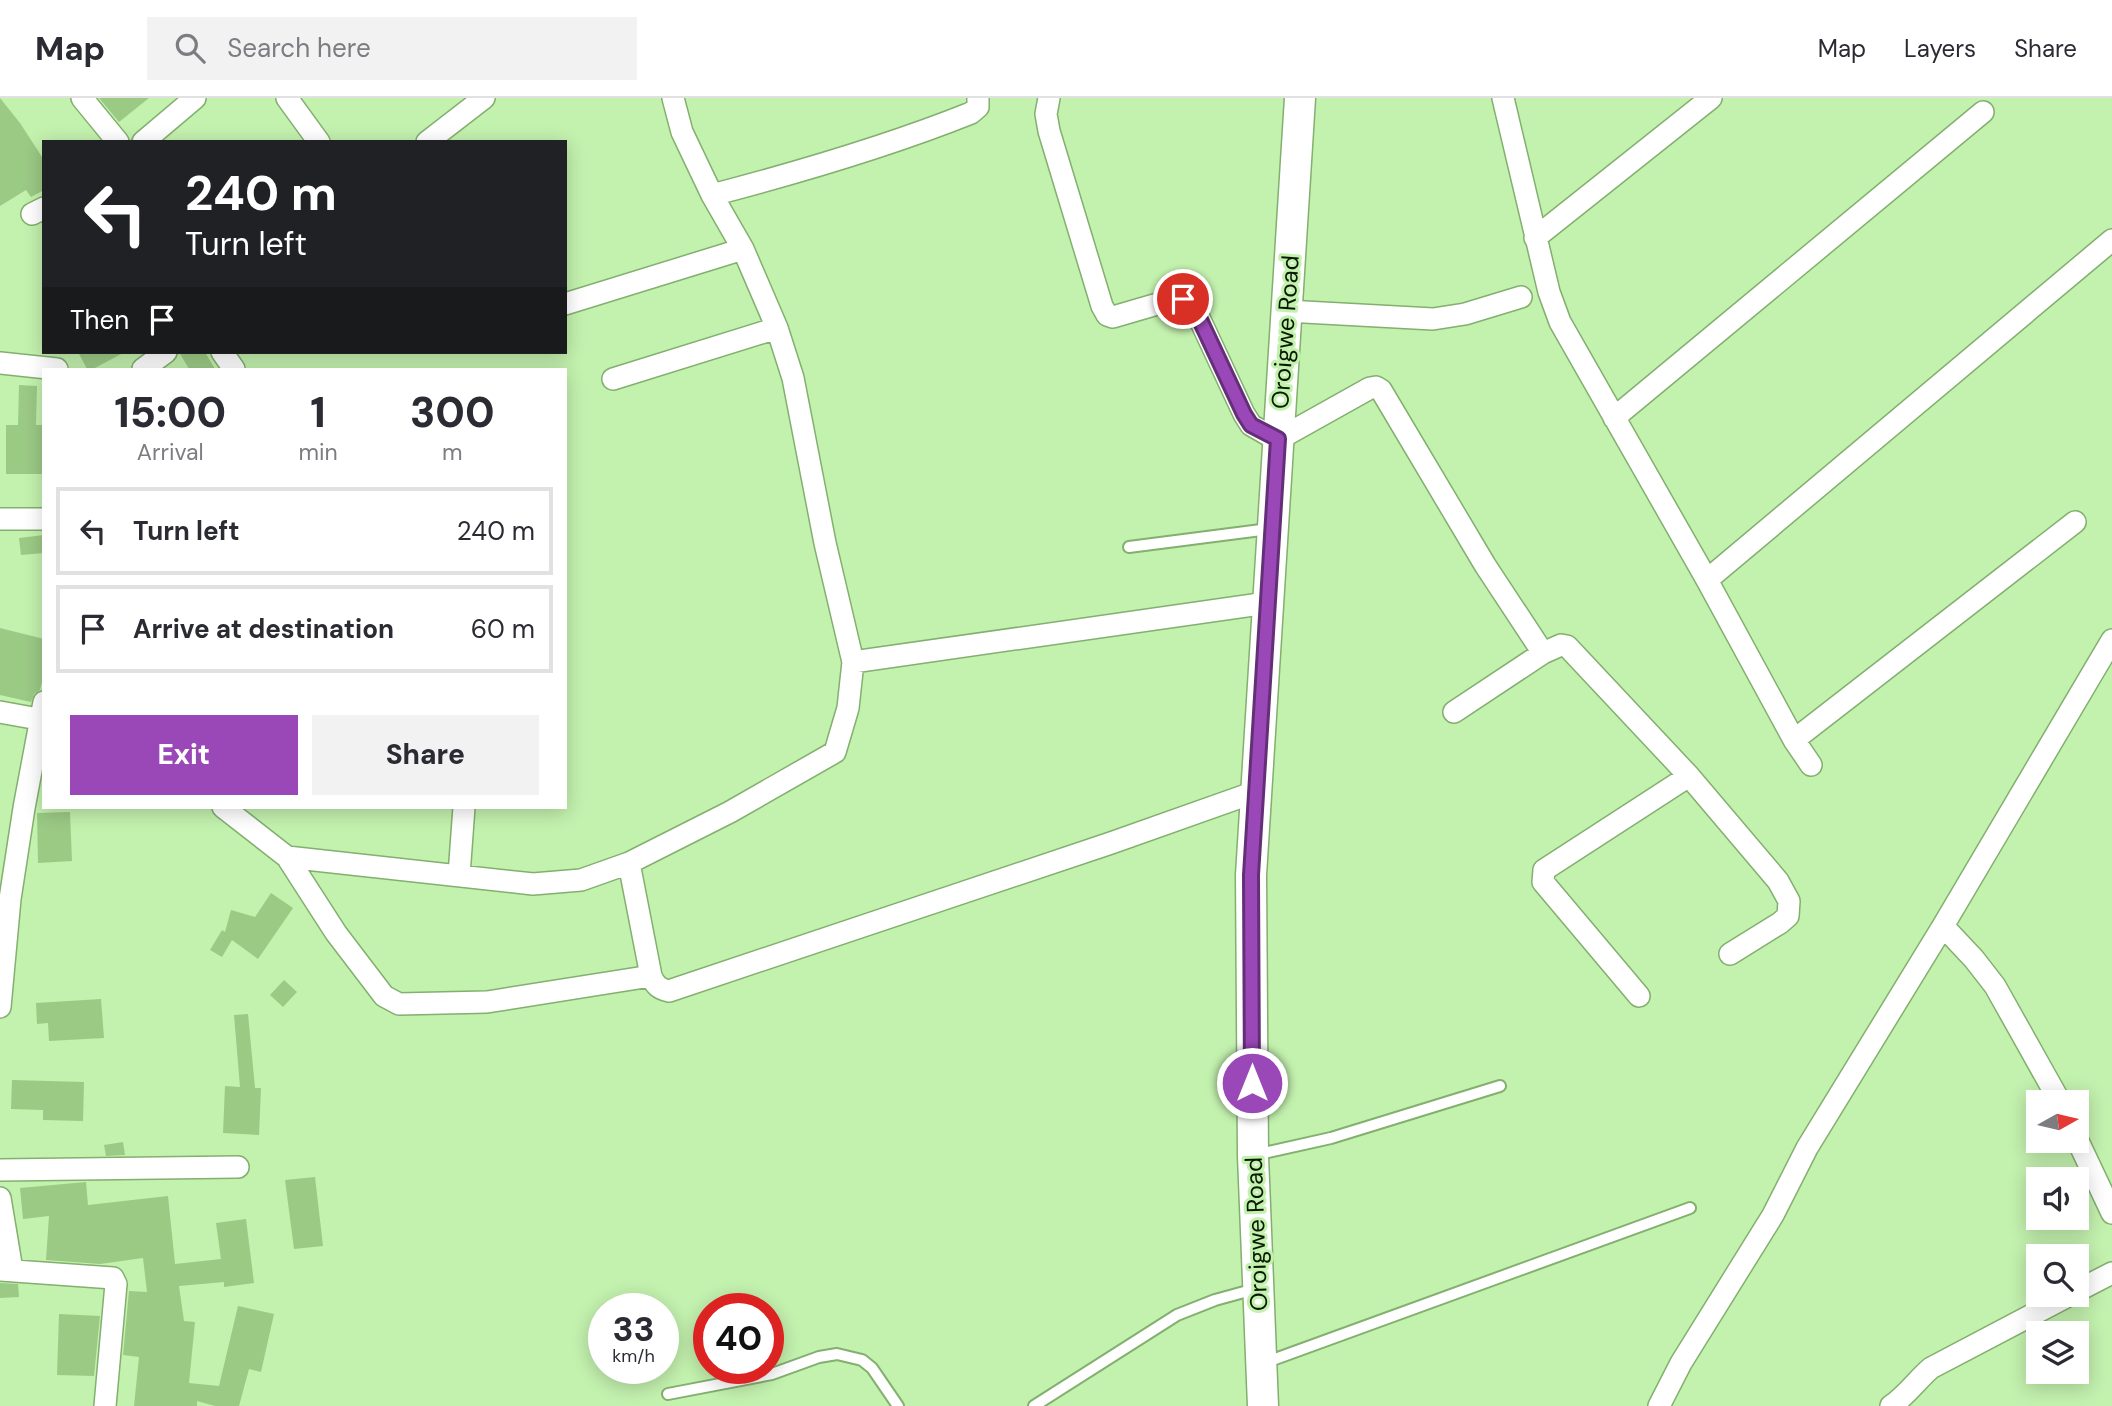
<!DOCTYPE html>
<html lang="en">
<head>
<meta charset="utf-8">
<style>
	body { margin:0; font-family:"DM Sans",sans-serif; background:#f2f2f3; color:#2b2b33; height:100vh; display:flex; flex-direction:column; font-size:26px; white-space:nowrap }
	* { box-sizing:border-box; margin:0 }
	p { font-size:23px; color:#7c7c81 }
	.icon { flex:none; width:38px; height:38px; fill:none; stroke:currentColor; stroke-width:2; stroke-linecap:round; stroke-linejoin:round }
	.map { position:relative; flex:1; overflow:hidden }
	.drawer { position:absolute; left:42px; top:270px; width:525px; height:441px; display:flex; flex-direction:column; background:#fff; border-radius:0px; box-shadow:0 4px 18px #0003 }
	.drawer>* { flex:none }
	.banner { position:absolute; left:42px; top:42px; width:525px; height:214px; border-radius:0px; box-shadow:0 4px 18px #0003; background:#202124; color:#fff; overflow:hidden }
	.needle { width:46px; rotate:82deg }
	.controls { position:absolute; left:2026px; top:992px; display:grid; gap:14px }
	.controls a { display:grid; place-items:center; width:63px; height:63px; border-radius:0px; background:#fff; box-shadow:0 4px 18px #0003; font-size:35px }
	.speed { position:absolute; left:588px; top:1195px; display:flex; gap:14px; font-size:35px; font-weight:700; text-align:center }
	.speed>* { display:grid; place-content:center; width:91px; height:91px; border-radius:50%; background:#fff; box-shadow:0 4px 18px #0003; line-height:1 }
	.speed small { font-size:18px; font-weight:400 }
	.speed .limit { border:10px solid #d22; background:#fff; color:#111 }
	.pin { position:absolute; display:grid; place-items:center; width:60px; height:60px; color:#fff; margin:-30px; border:4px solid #fff; border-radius:50%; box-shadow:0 2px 7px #0007 }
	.me { position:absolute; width:77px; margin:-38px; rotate:0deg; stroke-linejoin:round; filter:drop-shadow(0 0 5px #0008) }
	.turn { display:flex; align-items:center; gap:24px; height:147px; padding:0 28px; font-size:32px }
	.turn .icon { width:91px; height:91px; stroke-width:2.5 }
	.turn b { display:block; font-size:49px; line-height:60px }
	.then { display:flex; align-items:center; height:66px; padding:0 28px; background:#0003; gap:14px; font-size:26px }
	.eta { display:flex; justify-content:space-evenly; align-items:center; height:119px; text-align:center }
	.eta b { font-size:42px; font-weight:800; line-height:49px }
	.primary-button { display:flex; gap:14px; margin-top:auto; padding:14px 28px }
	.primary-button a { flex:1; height:80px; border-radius:0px; background:#9a48b7; color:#fff; font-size:28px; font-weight:800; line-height:80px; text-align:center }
	.primary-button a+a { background:#f2f2f3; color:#2b2b33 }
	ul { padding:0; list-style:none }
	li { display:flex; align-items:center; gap:21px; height:88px; margin:0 14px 10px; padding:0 14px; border:4px solid #e1e1e2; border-radius:0px }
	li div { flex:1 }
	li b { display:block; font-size:26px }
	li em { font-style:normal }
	header { display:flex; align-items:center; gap:42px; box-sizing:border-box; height:98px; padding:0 35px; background:#fff; border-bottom:2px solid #e1e1e2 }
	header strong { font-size:33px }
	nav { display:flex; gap:38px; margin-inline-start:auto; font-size:24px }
	.search { width:490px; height:63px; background:#f2f2f3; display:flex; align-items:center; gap:18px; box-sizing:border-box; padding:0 24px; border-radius:0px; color:#7c7c81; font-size:26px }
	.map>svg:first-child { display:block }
	.building { fill:#9bca85 }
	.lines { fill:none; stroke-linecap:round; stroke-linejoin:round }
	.lane-casing { stroke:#83af6f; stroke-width:14 }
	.street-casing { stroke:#83af6f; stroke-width:24 }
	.secondary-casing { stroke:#83af6f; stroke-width:33 }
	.lane { stroke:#fff; stroke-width:10 }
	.street { stroke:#fff; stroke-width:21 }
	.secondary { stroke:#fff; stroke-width:30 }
	.route-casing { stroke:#642f77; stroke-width:18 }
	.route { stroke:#9a48b7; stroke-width:12 }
	.labels { text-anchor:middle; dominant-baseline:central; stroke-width:6; stroke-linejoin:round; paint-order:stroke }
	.street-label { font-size:24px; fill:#091902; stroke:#c3f1ae }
</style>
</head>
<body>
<header>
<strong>Map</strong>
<div class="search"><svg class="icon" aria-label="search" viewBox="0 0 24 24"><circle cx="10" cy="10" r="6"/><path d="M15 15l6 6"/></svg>Search here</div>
<nav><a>Map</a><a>Layers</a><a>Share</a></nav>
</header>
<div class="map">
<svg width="2112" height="1308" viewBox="0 0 2112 1308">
	<rect width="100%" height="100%" fill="#c3f1ae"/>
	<path class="building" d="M 0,0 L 20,25 L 44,62 L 44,92 L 31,99 L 26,92 L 0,108 Z
		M 99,0 L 149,0 L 119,24 Z
		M 78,254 L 125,254 L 93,271 L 87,271 Z
		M 179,254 L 205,254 L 215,271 L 189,271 Z
		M 19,287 L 37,288 L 36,327 L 44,327 L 44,376 L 6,376 L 6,327 L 18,327 Z
		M 44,437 L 44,455 L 21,457 L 19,440 Z
		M 0,530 L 44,541 L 44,575 L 40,592 L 34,596 L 31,604 L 0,597 Z
		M 70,714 L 72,763 L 38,765 L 37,715 Z
		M 271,795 L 293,810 L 258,861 L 232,842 L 222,859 L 210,852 L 222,832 L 225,834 L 231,812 L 255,819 Z
		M 284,882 L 297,894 L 283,909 L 270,897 Z
		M 101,901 L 104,940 L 49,943 L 48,925 L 37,926 L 36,905 Z
		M 248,916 L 255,990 L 261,990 L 259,1037 L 223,1035 L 225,988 L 240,989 L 234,917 Z
		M 12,982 L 84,984 L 83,1023 L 43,1022 L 43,1012 L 11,1011 Z
		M 123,1044 L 125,1057 L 106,1058 L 104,1047 Z
		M 315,1079 L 323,1148 L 294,1151 L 285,1082 Z
		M 86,1084 L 88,1107 L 168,1098 L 175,1166 L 221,1161 L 216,1125 L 246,1121 L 254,1185 L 224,1189 L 224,1184 L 179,1188 L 184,1223 L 195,1224 L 189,1285 L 219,1288 L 238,1208 L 274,1216 L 261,1274 L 249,1271 L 239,1308 L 215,1308 L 197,1303 L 197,1308 L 134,1308 L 139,1259 L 123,1257 L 129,1193 L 147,1194 L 143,1160 L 100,1166 L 46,1162 L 49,1118 L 23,1121 L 20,1090 Z
		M 0,1185 L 18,1186 L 19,1199 L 0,1200 Z
		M 59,1216 L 100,1218 L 94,1278 L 57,1277 Z"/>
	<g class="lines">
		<defs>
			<path id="lane" d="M 1129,449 L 1269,431
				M 1255,1057 L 1331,1040 L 1500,988
				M 1264,1265 L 1690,1110
				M 668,1296 L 772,1276 L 819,1259 L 837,1256 L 862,1262 L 872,1270 L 898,1308
				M 1034,1308 L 1177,1217 L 1215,1202 L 1255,1191"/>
			<path id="street" d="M 82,0 L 118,44
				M 287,0 L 319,44
				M 1049,0 L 1046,16 L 1049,33 L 1102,208 L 1107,217 L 1113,219 L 1178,200 L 1187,202 L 1194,209 L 1244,316 L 1251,327 L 1277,342 L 1370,290 L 1376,289 L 1381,292 L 1485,467 L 1543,555 L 1561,547 L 1567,548 L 1689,678 L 1778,783 L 1789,803 L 1788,818 L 1780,825 L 1730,856
				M 1503,0 L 1549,194 L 1560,224 L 1707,482 L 1794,642 L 1811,667
				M 143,44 L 195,0
				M 427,44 L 484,0
				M 712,97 C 800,74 886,49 971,15 L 978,9 L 978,0
				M 32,116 L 44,110
				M 1535,140 L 1711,0
				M 565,206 L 743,151
				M 1286,213 L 1433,221 L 1465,216 L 1521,199
				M 222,254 L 234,271
				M 0,265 L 57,271
				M 143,271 L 166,254
				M 613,281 L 777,230
				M 1614,320 L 1983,14
				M 0,421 L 44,421
				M 1707,482 L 2112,142
				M 853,564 L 1267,505
				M 0,614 L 44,622
				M 1454,614 L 1543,555
				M 1794,642 L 2075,424
				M 223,709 L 287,759 L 336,835 L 384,898 L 399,906 L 487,904 L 651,878
				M 287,759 L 533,786 L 581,782 L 629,765 L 730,714 L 835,654 L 848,610 L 853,564 L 825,445 L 793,280 L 777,230 L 743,151 L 712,97 L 682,34 L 673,0
				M 629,765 L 651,878 C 655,887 659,891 669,893 L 1111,745 L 1255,694
				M 459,777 L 464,709
				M 1943,828 L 1974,861 L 1995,888 L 2060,1004
				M 1639,898 L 1543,784 L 1544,772 L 1689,678
				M 0,909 L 10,801 L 24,710 L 44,604
				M 2077,1041 L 2112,1115
				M 0,1072 L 238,1069
				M 0,1100 L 12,1172
				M 0,1172 L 113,1180 L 116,1186 L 105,1308
				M 2077,1193 L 2112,1175
				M 1659,1308 L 1681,1265 L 1773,1117 L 1807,1050 L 1943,828 L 2112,542
				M 1891,1308 C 1907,1297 1917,1282 1931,1270 L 2070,1197"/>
			<path id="secondary" d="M 1263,1308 L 1253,1058 L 1251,777 L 1300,0"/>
		</defs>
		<use href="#lane" class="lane-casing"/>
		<use href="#street" class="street-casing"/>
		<use href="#secondary" class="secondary-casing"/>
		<use href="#lane" class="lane"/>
		<use href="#street" class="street"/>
		<use href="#secondary" class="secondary"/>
	</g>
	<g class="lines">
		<defs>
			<path id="route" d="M 1183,201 L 1194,209 L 1244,316 L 1251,327 L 1278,341 L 1251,777 L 1252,985"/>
		</defs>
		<use href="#route" class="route-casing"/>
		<use href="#route" class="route"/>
	</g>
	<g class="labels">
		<g class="street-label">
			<text transform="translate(1285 234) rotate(-86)">Oroigwe Road</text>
			<text transform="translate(1256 1136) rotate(-92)">Oroigwe Road</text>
		</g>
	</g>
</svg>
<div class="controls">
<a><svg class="needle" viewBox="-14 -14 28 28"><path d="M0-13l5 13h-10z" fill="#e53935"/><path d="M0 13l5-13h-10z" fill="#7c7c81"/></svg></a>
<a><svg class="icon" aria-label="sound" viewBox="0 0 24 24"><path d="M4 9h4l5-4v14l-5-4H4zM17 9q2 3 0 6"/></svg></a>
<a><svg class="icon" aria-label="search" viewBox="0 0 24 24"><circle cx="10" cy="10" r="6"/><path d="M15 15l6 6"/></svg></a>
<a><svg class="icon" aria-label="layers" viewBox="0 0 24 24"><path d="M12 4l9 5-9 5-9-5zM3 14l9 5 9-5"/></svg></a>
</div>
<div class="speed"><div>33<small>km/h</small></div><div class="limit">40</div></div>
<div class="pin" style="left:1183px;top:201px;background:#d93025"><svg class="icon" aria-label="arrive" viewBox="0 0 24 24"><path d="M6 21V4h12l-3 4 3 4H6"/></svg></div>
<svg class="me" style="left:1252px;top:985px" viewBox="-20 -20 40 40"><circle r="17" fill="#9a48b7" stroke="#fff" stroke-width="3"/><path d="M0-11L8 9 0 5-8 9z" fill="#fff"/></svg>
<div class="banner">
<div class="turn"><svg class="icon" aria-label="left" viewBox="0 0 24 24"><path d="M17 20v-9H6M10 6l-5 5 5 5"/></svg><div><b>240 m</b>Turn left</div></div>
<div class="then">Then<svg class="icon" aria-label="arrive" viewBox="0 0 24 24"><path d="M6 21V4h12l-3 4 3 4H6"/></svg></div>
</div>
<section class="drawer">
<div class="eta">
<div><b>15:00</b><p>Arrival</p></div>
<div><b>1</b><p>min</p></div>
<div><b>300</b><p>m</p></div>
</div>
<ul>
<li><svg class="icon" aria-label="left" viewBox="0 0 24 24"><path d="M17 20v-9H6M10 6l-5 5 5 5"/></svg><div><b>Turn left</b></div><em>240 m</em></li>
<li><svg class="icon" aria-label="arrive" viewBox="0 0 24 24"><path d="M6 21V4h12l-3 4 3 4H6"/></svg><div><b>Arrive at destination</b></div><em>60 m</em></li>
</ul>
<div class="primary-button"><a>Exit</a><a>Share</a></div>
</section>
</div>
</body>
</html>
